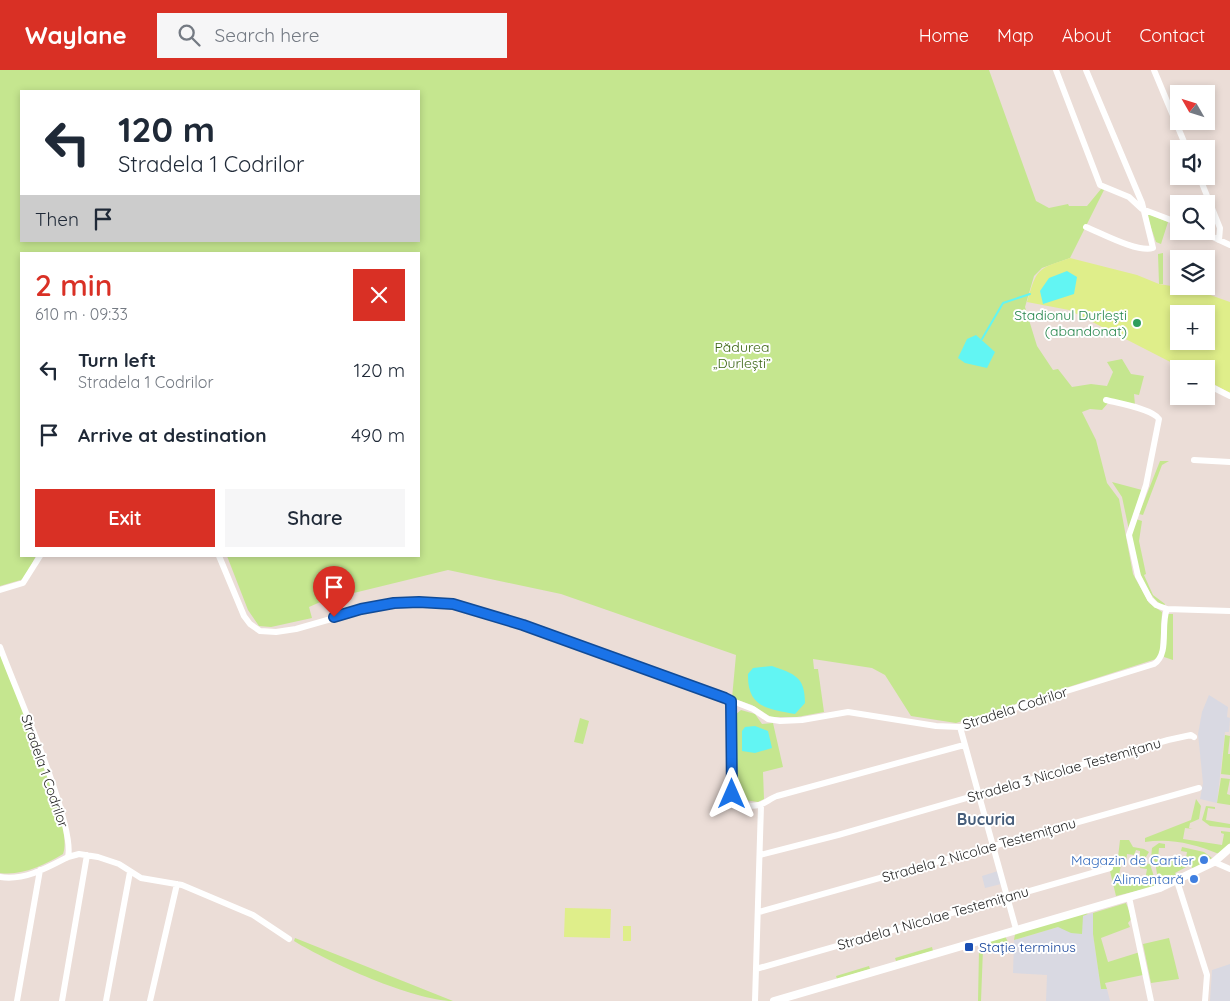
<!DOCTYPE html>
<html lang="en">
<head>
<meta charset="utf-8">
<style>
	body { margin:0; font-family:Quicksand,sans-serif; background:#f6f6f7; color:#1f2937; height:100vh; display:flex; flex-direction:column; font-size:19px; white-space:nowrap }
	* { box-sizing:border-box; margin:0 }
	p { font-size:16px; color:#747a83 }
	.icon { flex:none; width:28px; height:28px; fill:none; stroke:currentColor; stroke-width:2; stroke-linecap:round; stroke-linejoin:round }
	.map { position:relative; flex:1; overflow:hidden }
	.side { position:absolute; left:20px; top:182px; width:400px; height:305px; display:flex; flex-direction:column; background:#fff; border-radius:0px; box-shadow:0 2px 8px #0003 }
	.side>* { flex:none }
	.top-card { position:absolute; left:20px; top:20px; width:400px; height:152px; border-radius:0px; box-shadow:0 2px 8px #0003; background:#fff; color:#1f2937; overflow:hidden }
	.needle { width:32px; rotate:309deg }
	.fabs { position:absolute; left:1170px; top:15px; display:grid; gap:10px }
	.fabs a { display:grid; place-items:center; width:45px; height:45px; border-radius:0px; background:#fff; box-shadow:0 2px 8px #0003; font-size:25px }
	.pin { position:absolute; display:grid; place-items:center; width:42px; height:42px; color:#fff; margin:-51px -21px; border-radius:50% 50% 50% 0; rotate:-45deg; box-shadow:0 0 5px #0007 }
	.pin .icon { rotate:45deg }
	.me { position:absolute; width:55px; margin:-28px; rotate:0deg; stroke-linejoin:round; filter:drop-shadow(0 0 4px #0008) }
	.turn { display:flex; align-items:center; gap:18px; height:105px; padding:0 15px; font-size:22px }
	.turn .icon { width:65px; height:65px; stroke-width:2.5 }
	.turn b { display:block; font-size:35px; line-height:42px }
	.then { display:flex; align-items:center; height:48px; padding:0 15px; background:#0003; gap:10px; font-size:19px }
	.round { display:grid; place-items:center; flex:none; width:52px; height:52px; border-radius:0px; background:#f6f6f7 }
	.summary { display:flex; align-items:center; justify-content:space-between; height:85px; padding:0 15px }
	h1 { font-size:30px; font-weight:600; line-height:38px; color:#d93025 }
	.button { display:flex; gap:10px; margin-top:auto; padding:10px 15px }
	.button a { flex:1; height:58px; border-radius:0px; background:#d93025; color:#fff; font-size:20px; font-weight:600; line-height:58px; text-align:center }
	.button a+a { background:#f6f6f7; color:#1f2937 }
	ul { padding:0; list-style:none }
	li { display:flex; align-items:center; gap:15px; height:65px; padding:0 15px }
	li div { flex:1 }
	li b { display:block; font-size:19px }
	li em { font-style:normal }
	header { display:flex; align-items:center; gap:30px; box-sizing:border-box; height:70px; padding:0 25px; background:#d93025; color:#fff }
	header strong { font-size:24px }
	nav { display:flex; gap:28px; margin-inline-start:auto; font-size:18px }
	.search { width:350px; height:45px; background:#f6f6f7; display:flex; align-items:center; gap:12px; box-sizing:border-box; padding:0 18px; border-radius:0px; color:#747a83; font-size:19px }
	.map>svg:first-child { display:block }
	.industrial { fill:#d9d9e2 }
	.green { fill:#c5e68f; fill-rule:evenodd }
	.pitch { fill:#dfee8a; fill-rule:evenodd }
	.water { fill:#62f5f3 }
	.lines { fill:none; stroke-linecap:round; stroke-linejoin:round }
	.stream { stroke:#62f5f3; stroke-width:2 }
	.minor { stroke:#fff; stroke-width:6 }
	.tertiary { stroke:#fff; stroke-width:8 }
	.route-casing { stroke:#114b97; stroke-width:12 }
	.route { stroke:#1a73e8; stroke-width:9 }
	.leisure-dot { fill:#2e9e5b; stroke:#fff; stroke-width:2 }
	.shop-dot { fill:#3f7fe0; stroke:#fff; stroke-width:2 }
	.transit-dot { fill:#1a4fb4; stroke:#fff; stroke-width:2 }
	.labels { text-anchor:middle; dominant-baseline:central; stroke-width:4; stroke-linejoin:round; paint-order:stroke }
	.leisure-label { font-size:14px; fill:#27864d; stroke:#fff; text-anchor:end }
	.park-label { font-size:14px; fill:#3c6615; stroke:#fff }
	.street-label { font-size:14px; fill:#272727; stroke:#fff }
	.shop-label { font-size:14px; fill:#366cbe; stroke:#fff; text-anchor:end }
	.transit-label { font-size:14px; fill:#164399; stroke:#fff; text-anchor:start }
	.quarter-label { font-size:16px; font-weight:bold; fill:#465d7a; stroke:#fff }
</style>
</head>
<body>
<header>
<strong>Waylane</strong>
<div class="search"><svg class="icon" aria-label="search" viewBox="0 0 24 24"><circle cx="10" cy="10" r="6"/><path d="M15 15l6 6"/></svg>Search here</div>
<nav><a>Home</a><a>Map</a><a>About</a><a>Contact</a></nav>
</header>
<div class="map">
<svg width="1230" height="931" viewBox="0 0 1230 931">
	<rect width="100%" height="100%" fill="#ebddd7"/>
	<path class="industrial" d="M 1209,625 L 1228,637 L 1227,647 L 1230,648 L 1229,662 L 1225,662 L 1217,733 L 1200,729 L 1203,713 L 1198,664 L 1202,642 Z
		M 998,801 L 1001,814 L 985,818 L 982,806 Z
		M 1093,843 L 1093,864 L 1101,919 L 1107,919 L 1110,931 L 1046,931 L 1047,905 L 1013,903 L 1014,870 L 1058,857 L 1058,853 Z
		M 1230,894 L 1230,931 L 1210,931 L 1212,900 Z"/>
	<path class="green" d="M 0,0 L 989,0 L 1036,131 L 1049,138 L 1068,134 L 1069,136 L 1087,136 L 1101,119 L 1104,120 L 1070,188 L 1042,198 L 1034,206 L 1025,237 L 1037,276 L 1053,300 L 1058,299 L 1072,317 L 1091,314 L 1107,316 L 1113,302 L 1107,292 L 1122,289 L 1131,304 L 1144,306 L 1139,325 L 1134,324 L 1135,335 L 1108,333 L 1102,340 L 1090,339 L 1082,342 L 1096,370 L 1107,413 L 1119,429 L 1133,504 L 1149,533 L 1162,542 L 1160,583 L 1156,589 L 956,653 L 911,646 L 885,605 L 872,598 L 813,589 L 814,599 L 818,599 L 824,642 L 797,647 L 771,647 L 752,635 L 732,628 L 736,585 L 561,524 L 448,500 L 325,530 L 309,537 L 312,548 L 271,557 L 259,556 L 248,540 L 227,486 L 419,486 L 419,184 L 21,184 L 21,486 L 36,486 L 24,509 L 0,516 ZM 21,21 L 419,21 L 419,171 L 21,171 Z
		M 1146,143 L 1168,152 L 1161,174 L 1156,172 Z
		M 1163,183 L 1163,214 L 1159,214 L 1158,184 Z
		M 1160,391 L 1169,391 L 1162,395 L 1143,445 L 1139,444 Z
		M 1112,412 L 1142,420 L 1129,460 L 1122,427 Z
		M 1136,449 L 1142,451 L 1139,471 L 1146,504 L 1144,505 L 1153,525 L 1165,534 L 1164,536 C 1145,527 1131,485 1132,464 C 1132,459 1135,454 1136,449 Z
		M 1167,544 L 1173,544 L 1173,590 L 1164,587 L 1164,548 Z
		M 0,584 C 14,620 75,753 63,784 C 44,795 22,806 0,803 Z
		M 741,640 L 755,644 L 762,654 L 773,653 L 783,697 L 763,702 L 764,729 L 758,732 L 738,729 L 735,726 L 735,645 Z
		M 580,648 L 589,651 L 583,674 L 574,672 Z
		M 1225,665 L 1230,666 L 1228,684 L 1230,684 L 1230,705 L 1221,704 Z
		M 1221,708 L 1230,709 L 1227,724 L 1230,725 L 1230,735 L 1217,733 Z
		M 1196,729 L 1201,736 L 1199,749 L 1190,753 L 1189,758 L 1193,759 L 1185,758 L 1183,769 L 1222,775 L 1224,764 L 1221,763 L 1221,761 L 1230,762 L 1230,773 L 1219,784 C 1195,774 1170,768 1145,772 L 1145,768 L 1191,750 Z
		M 1206,736 L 1215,737 L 1215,739 L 1208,738 L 1206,750 L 1230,754 L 1230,758 L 1210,756 L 1202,750 Z
		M 1120,770 L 1129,770 L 1133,777 L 1144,779 L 1149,782 L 1144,790 L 1140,789 L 1140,781 L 1136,780 L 1134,785 L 1127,784 L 1126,795 L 1121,795 L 1119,805 L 1145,810 L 1147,799 L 1140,798 L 1140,793 L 1150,794 L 1157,816 L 1116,826 L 1109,797 L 1117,796 Z
		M 1159,773 L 1165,774 L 1165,778 L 1159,778 L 1158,789 L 1185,793 L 1187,782 L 1181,781 L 1182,777 L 1204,782 L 1212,788 L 1193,799 L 1190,795 L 1175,803 L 1177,807 L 1162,814 L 1157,804 L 1155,791 L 1151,789 L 1152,778 Z
		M 1126,833 L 1132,848 L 1128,853 L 1130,857 L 1101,868 L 1108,892 L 1140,882 L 1143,905 L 1105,913 L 1107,919 L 1101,919 L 1093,864 L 1093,843 Z
		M 1085,842 L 1088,844 L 1083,846 L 1082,864 L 1071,863 L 1058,857 L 1014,870 L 1015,864 Z
		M 1005,866 L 1008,872 L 983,879 L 981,931 L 978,931 L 979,880 L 983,879 L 985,871 Z
		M 295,868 L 453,931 C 414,931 328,892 294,871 Z
		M 1169,868 L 1179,909 L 1151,913 L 1143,874 Z
		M 932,877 L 933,881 L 896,891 L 895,888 Z
		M 869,896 L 870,899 L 837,909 L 836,906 Z"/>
	<path class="pitch" d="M 1070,188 L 1137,205 L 1159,214 L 1196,220 L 1230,232 L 1230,323 L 1206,310 L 1206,299 L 1184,299 L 1069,240 L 1027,232 C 1037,198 1037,199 1070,188 ZM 1179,244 L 1206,244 L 1206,271 L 1179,271 Z
		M 565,838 L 611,839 L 610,868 L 564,867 Z
		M 623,856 L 631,856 L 631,871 L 623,871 Z"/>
	<path class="water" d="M 1067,201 L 1077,207 L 1074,224 L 1043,234 L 1040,221 L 1049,208 Z
		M 976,265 L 995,282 L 987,298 L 965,293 L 958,288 L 967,269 Z
		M 772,596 C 794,604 805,606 805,633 L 795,644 C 769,639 747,638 748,604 L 753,598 Z
		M 755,656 L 768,661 L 772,678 L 755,683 L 742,681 L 742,661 L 745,657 Z"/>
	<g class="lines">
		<path class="stream" d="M 982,269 L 1003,233 L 1030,224"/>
		<path class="minor" d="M 1056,0 L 1100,115 L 1129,127 L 1142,139 L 1179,153
			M 1086,0 L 1142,133 L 1153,178 C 1138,183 1101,163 1086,157
			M 1154,0 L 1187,79
			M 1199,106 L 1220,158 L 1219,170
			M 1200,161 L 1230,175
			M 1206,314 L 1230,326
			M 1106,330 C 1118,333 1153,339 1159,349 L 1146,415 L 1129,465 L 1138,506 L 1150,529 L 1156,535 L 1167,539 L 1230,541
			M 1194,390 L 1230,392
			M 219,486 L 244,546 L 250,554 L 260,561 L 276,562 L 296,559 L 373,537 L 419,531 L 453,534 L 523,555 L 717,625 L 753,639 L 768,649 L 780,651 L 802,650 L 848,642 L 936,656 L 960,657 L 1044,628 L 1154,594 C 1170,584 1160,555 1167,539
			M 0,520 L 23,513 L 40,486
			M 0,577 C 14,616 76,755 68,787 C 47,798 24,811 0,807
			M 731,631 L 732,724 C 734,735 749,737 759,735 C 764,734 771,728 777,726 L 964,675
			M 960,657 L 1016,859
			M 760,785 L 838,765 L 1168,670 L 1191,665 L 1194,667
			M 68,787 L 79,784 L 98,787 L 119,794 L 141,808 L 182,815 L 253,845 L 289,869
			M 1214,792 L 1230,799
			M 1177,811 L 1207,905 L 1205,931
			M 1129,827 L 1151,931
			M 759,842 L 1199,718
			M 756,899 L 1110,798
			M 17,931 L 40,800
			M 62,931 L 87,785
			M 106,931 L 130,802
			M 150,931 L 177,814
			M 755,931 L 761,735"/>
		<path class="tertiary" d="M 774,931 L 1160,818 L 1214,792 L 1230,778"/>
	</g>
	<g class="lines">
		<defs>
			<path id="route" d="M 334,547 L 361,539 L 394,533 L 419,532 L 453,534 L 523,555 L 725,628 L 731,631 L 732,724"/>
		</defs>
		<use href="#route" class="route-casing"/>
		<use href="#route" class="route"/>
	</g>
	<circle class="leisure-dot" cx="1137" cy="253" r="5"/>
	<g class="shop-dot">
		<circle cx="1204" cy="790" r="5"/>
		<circle cx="1194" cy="809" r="5"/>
	</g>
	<rect class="transit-dot" x="964" y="872" width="10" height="10" rx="2.5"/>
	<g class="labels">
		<g class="leisure-label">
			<text x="1127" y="245">Stadionul Durlești<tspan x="1127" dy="16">(abandonat)</tspan></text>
		</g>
		<g class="park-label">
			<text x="742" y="277">Pădurea<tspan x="742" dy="16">„Durlești”</tspan></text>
		</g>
		<g class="street-label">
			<text transform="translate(1015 638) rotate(-18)">Stradela Codrilor</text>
			<text transform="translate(1064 700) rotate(-16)">Stradela 3 Nicolae Testemițanu</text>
			<text transform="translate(45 701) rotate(71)">Stradela 1 Codrilor</text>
			<text transform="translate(979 780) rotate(-16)">Stradela 2 Nicolae Testemițanu</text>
			<text transform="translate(933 848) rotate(-16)">Stradela 1 Nicolae Testemițanu</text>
		</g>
		<g class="shop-label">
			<text x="1194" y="790">Magazin de Cartier</text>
			<text x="1184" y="809">Alimentară</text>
		</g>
		<g class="transit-label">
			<text x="979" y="877">Stație terminus</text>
		</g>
		<g class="quarter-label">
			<text x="986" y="749">Bucuria</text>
		</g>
	</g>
</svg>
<div class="fabs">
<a><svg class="needle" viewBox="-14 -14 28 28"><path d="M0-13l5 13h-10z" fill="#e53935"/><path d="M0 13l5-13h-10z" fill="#747a83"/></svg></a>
<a><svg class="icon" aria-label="sound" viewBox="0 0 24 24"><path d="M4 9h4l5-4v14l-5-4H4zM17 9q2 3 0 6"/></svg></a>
<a><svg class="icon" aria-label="search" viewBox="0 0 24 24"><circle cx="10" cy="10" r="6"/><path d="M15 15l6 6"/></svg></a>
<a><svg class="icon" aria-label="layers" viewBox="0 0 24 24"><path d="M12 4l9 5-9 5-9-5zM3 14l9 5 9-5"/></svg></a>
<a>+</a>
<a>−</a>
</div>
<div class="pin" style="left:334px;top:547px;background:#d93025"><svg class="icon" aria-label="arrive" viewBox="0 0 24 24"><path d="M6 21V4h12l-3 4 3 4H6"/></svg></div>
<svg class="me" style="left:732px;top:724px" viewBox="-20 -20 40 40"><path d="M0-17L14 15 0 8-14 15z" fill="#1a73e8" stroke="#fff" stroke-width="4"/></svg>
<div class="top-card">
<div class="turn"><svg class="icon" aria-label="left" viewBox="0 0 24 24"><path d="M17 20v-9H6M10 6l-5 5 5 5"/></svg><div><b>120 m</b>Stradela 1 Codrilor</div></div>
<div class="then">Then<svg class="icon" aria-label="arrive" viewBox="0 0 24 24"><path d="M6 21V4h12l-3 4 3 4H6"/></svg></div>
</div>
<section class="side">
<div class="summary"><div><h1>2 min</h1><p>610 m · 09:33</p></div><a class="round" style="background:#d93025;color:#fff"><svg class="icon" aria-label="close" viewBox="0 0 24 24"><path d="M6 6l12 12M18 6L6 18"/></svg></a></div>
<ul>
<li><svg class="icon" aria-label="left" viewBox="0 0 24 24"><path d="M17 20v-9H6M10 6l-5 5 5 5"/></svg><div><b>Turn left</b><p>Stradela 1 Codrilor</p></div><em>120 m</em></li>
<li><svg class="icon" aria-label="arrive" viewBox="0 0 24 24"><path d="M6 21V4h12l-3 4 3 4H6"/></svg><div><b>Arrive at destination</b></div><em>490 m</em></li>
</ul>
<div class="button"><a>Exit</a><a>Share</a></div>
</section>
</div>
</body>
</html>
